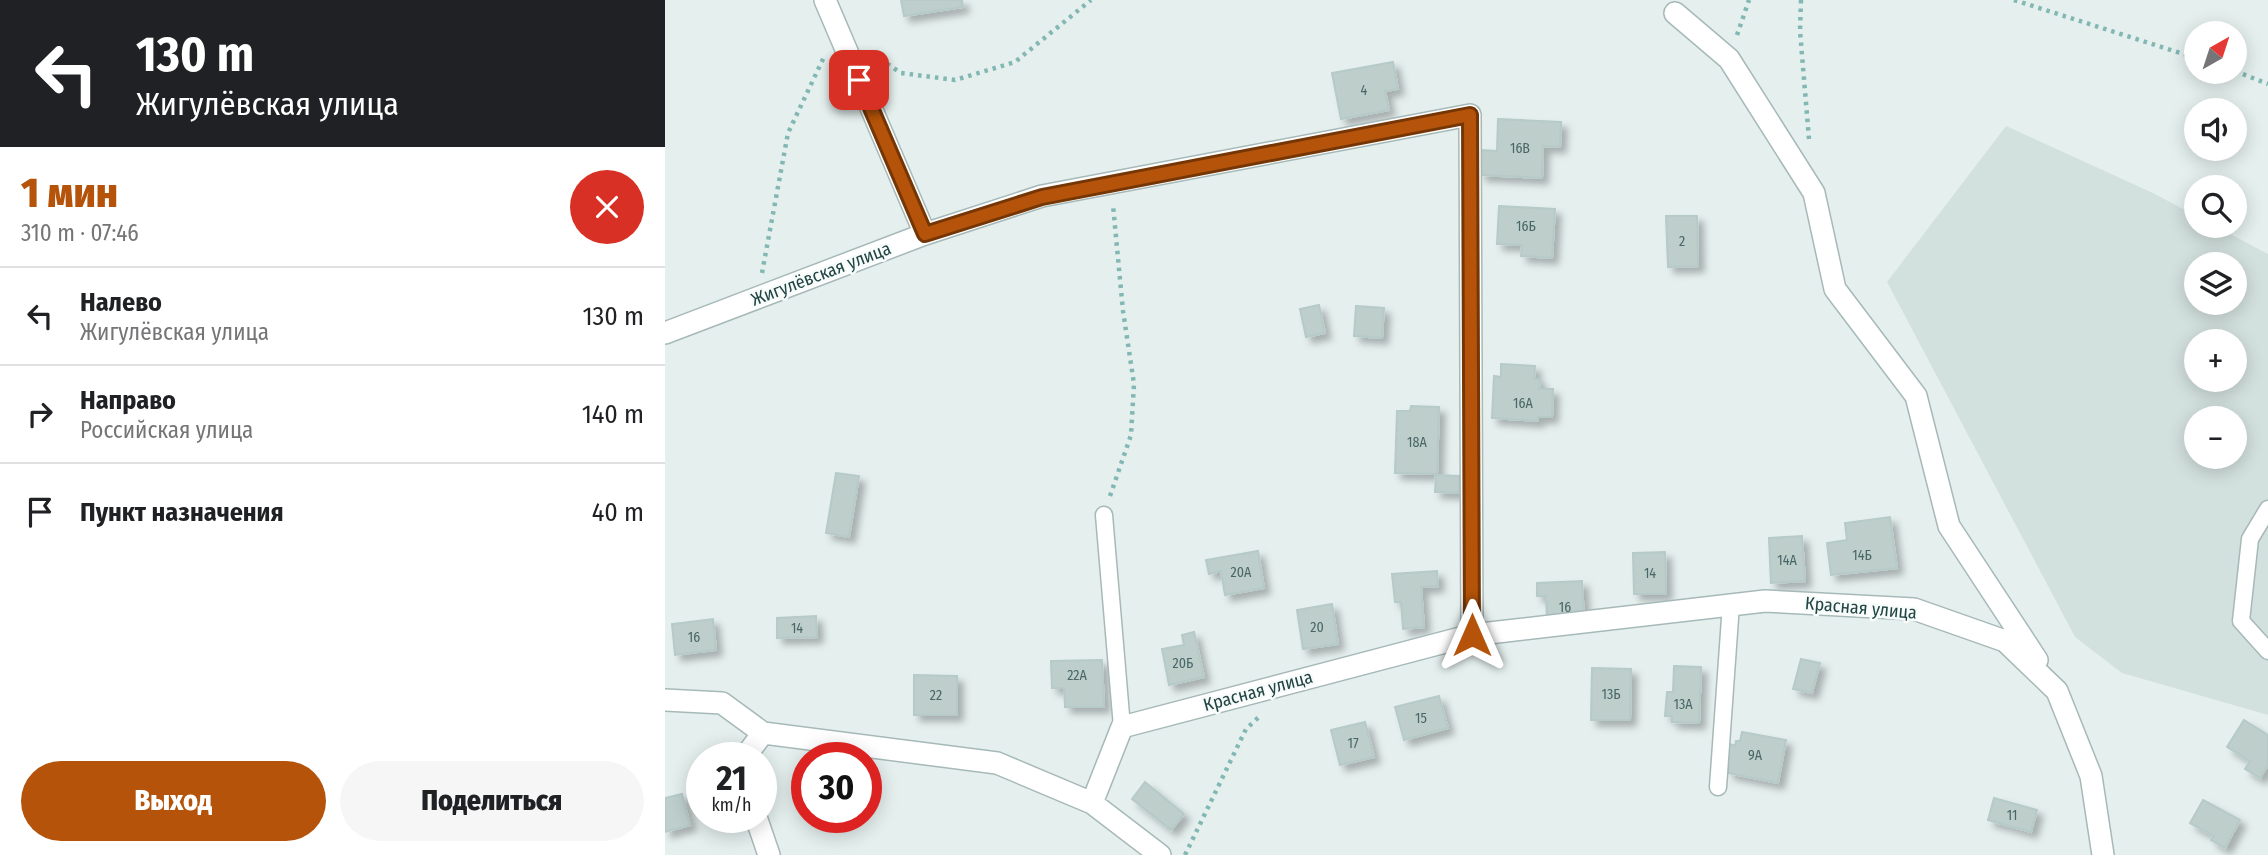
<!DOCTYPE html>
<html lang="ru">
<head>
<meta charset="utf-8">
<style>
	body { margin:0; font-family:"Fira Sans Condensed",sans-serif; background:#f6f6f6; color:#202124; height:100vh; display:flex; flex-direction:column; font-size:26px; white-space:nowrap }
	* { box-sizing:border-box; margin:0 }
	p { font-size:23px; color:#757577 }
	.icon { flex:none; width:38px; height:38px; fill:none; stroke:currentColor; stroke-width:2; stroke-linecap:round; stroke-linejoin:round }
	.map { position:relative; flex:1; overflow:hidden }
	.panel { display:flex; flex-direction:column; background:#fff; width:665px }
	.panel>* { flex:none }
	.hud { background:#202124; color:#fff; overflow:hidden }
	.needle { width:46px; rotate:39deg }
	.tools { position:absolute; left:1519px; top:21px; display:grid; gap:14px }
	.tools a { display:grid; place-items:center; width:63px; height:63px; border-radius:50%; background:#fff; box-shadow:0 4px 18px #0003; font-size:35px }
	.speed { position:absolute; left:21px; top:742px; display:flex; gap:14px; font-size:35px; font-weight:700; text-align:center }
	.speed>* { display:grid; place-content:center; width:91px; height:91px; border-radius:50%; background:#fff; box-shadow:0 4px 18px #0003; line-height:1 }
	.speed small { font-size:18px; font-weight:400 }
	.speed .limit { border:10px solid #d22; background:#fff; color:#111 }
	.pin { position:absolute; display:grid; place-items:center; width:60px; height:60px; color:#fff; margin:-30px; border-radius:14px; box-shadow:0 4px 10px #0006 }
	.me { position:absolute; width:77px; margin:-38px; rotate:0deg; stroke-linejoin:round; filter:drop-shadow(0 0 5px #0008) }
	.turn { display:flex; align-items:center; gap:24px; height:147px; padding:0 21px; font-size:32px }
	.turn .icon { width:91px; height:91px; stroke-width:2.5 }
	.turn b { display:block; font-size:49px; line-height:60px }
	.round { display:grid; place-items:center; flex:none; width:74px; height:74px; border-radius:37px; background:#f6f6f6 }
	.overview { display:flex; align-items:center; justify-content:space-between; height:119px; padding:0 21px }
	h1 { font-size:42px; font-weight:800; line-height:52px; color:#b45309 }
	.cta { display:flex; gap:14px; margin-top:auto; padding:14px 21px }
	.cta a { flex:1; height:80px; border-radius:42px; background:#b45309; color:#fff; font-size:28px; font-weight:800; line-height:80px; text-align:center }
	.cta a+a { background:#f6f6f6; color:#202124 }
	ul { padding:0; list-style:none }
	li { display:flex; align-items:center; gap:21px; height:98px; padding:0 21px; border-top:2px solid #e0e0e0 }
	li div { flex:1 }
	li b { display:block; font-size:26px }
	li em { font-style:normal }
	main { display:flex; flex:1; min-height:0 }
	.map>svg:first-child { display:block }
	.built { fill:#d3e1de; fill-rule:evenodd }
	.building { fill:#bdcecb; stroke:#b6cac7; stroke-width:2; filter:url(#shadow) }
	.lines { fill:none; stroke-linecap:round; stroke-linejoin:round }
	.service-casing { stroke:#a6b9b8; stroke-width:19 }
	.minor-casing { stroke:#a6b9b8; stroke-width:24 }
	.path { stroke:#82b7b3; stroke-width:4.5; stroke-dasharray:3.5 5; stroke-linecap:butt }
	.service { stroke:#fff; stroke-width:16 }
	.minor { stroke:#fff; stroke-width:21 }
	.route-casing { stroke:#753606; stroke-width:18 }
	.route { stroke:#b45309; stroke-width:12 }
	.labels { text-anchor:middle; dominant-baseline:central; stroke-width:5; stroke-linejoin:round; paint-order:stroke }
	.number-label { font-size:14px; fill:#486766 }
	.street-label { font-size:18px; fill:#214544; stroke:#f7fbfa }
</style>
</head>
<body>
<main>
<section class="panel">
<div class="hud">
<div class="turn"><svg class="icon" aria-label="left" viewBox="0 0 24 24"><path d="M17 20v-9H6M10 6l-5 5 5 5"/></svg><div><b>130 m</b>Жигулёвская улица</div></div>
</div>
<div class="overview"><div><h1>1 мин</h1><p>310 m · 07:46</p></div><a class="round" style="background:#d93025;color:#fff"><svg class="icon" aria-label="close" viewBox="0 0 24 24"><path d="M6 6l12 12M18 6L6 18"/></svg></a></div>
<ul>
<li><svg class="icon" aria-label="left" viewBox="0 0 24 24"><path d="M17 20v-9H6M10 6l-5 5 5 5"/></svg><div><b>Налево</b><p>Жигулёвская улица</p></div><em>130 m</em></li>
<li><svg class="icon" aria-label="right" viewBox="0 0 24 24"><path d="M7 20v-9h11M14 6l5 5-5 5"/></svg><div><b>Направо</b><p>Российская улица</p></div><em>140 m</em></li>
<li><svg class="icon" aria-label="arrive" viewBox="0 0 24 24"><path d="M6 21V4h12l-3 4 3 4H6"/></svg><div><b>Пункт назначения</b></div><em>40 m</em></li>
</ul>
<div class="cta"><a>Выход</a><a>Поделиться</a></div>
</section>
<div class="map">
<svg width="1603" height="855" viewBox="0 0 1603 855">
	<defs>
		<filter id="shadow"><feDropShadow dx="6" dy="6" stdDeviation="3.5" flood-color="#0004"/></filter>
	</defs>
	<rect width="100%" height="100%" fill="#e5f0ee"/>
	<path class="built" d="M 1341,126 L 1490,194 L 1531,216 L 1531,226 L 1550,226 L 1603,254 L 1603,715 L 1457,673 L 1410,637 L 1222,282 ZM 1531,264 L 1570,264 L 1570,303 L 1531,303 ZM 1531,341 L 1570,341 L 1570,380 L 1531,380 ZM 1531,418 L 1570,418 L 1570,457 L 1531,457 Z"/>
	<path class="building" d="M 236,0 L 297,0 L 298,7 L 239,16 Z
		M 728,62 L 733,89 L 720,91 L 724,110 L 676,119 L 667,73 Z
		M 833,119 L 896,122 L 895,147 L 878,146 L 877,178 L 815,175 L 816,150 L 832,151 Z
		M 834,206 L 890,209 L 887,258 L 856,256 L 857,245 L 832,244 Z
		M 1001,216 L 1032,216 L 1033,266 L 1003,267 Z
		M 654,305 L 660,333 L 641,337 L 635,309 Z
		M 691,306 L 719,308 L 717,338 L 689,336 Z
		M 836,364 L 870,366 L 869,379 L 875,379 L 874,389 L 888,389 L 887,417 L 873,417 L 873,421 L 827,418 L 829,376 L 836,377 Z
		M 746,406 L 774,407 L 772,474 L 730,473 L 732,411 L 745,411 Z
		M 171,473 L 194,476 L 184,537 L 161,533 Z
		M 771,475 L 794,476 L 794,493 L 770,492 Z
		M 1225,517 L 1232,568 L 1166,575 L 1162,543 L 1182,540 L 1180,523 Z
		M 1137,536 L 1140,581 L 1106,583 L 1104,538 Z
		M 593,551 L 599,588 L 560,595 L 556,571 L 544,574 L 541,560 Z
		M 1000,552 L 1001,594 L 969,594 L 968,553 Z
		M 772,571 L 773,586 L 756,587 L 759,627 L 738,629 L 736,602 L 730,602 L 727,574 Z
		M 917,581 L 919,619 L 882,620 L 881,596 L 872,596 L 872,583 Z
		M 667,604 L 673,644 L 638,649 L 632,610 Z
		M 151,616 L 152,637 L 112,638 L 112,618 Z
		M 48,619 L 51,650 L 10,655 L 7,624 Z
		M 529,632 L 539,677 L 504,685 L 497,649 L 519,645 L 517,635 Z
		M 1136,659 L 1155,663 L 1147,693 L 1128,689 Z
		M 437,660 L 439,707 L 400,707 L 399,688 L 387,688 L 386,661 Z
		M 1009,666 L 1036,667 L 1034,723 L 1007,722 L 1007,716 L 1000,716 L 1002,692 L 1008,692 Z
		M 927,668 L 966,669 L 965,720 L 926,720 Z
		M 249,675 L 292,676 L 292,715 L 249,715 Z
		M 774,696 L 783,728 L 739,740 L 730,707 Z
		M 1579,720 L 1603,735 L 1603,765 L 1595,778 L 1580,769 L 1585,761 L 1562,747 Z
		M 700,722 L 709,757 L 675,765 L 666,730 Z
		M 1077,732 L 1121,740 L 1113,783 L 1063,773 L 1064,766 L 1060,765 L 1065,744 L 1070,746 L 1071,741 L 1075,741 Z
		M 480,782 L 519,814 L 506,830 L 467,799 Z
		M 17,794 L 25,825 L 0,832 L 0,798 Z
		M 1329,798 L 1372,810 L 1366,832 L 1323,820 Z
		M 1538,800 L 1575,820 L 1560,848 L 1546,840 L 1549,836 L 1525,823 Z"/>
	<g class="lines">
		<defs>
			<path id="service" d="M 1603,509 L 1585,539 L 1576,621 L 1603,651
				M 439,515 L 457,727
				M 1053,787 L 1066,604"/>
			<path id="minor" d="M 160,0 L 260,234
				M 1010,13 L 1064,59 L 1149,193 L 1170,289 L 1251,396 L 1284,526 L 1372,660
				M 0,333 L 260,234 L 377,196 L 805,115 L 807,635
				M 0,700 L 57,703 L 98,733 L 332,763 L 427,803 L 495,855
				M 79,758 L 98,733
				M 427,803 L 457,727 L 807,635 L 1100,601 L 1249,609 L 1340,641 L 1392,691 L 1426,776 L 1438,855
				M 91,817 L 104,855"/>
		</defs>
		<use href="#service" class="service-casing"/>
		<use href="#minor" class="minor-casing"/>
		<path class="path" d="M 1136,0 L 1135,31 L 1144,139
			M 1349,0 L 1531,58
			M 1072,35 L 1084,0
			M 208,54 L 236,73 L 290,80 L 350,62 L 426,0
			M 1570,71 L 1603,84
			M 97,273 L 123,133 L 159,57
			M 445,496 L 466,435 L 469,384 L 458,311 L 448,205
			M 520,855 L 581,729 L 596,715"/>
		<use href="#service" class="service"/>
		<use href="#minor" class="minor"/>
	</g>
	<g class="lines">
		<defs>
			<path id="route" d="M 194,80 L 260,234 L 377,197 L 805,115 L 807,635"/>
		</defs>
		<use href="#route" class="route-casing"/>
		<use href="#route" class="route"/>
	</g>
	<g class="labels">
		<g class="number-label">
			<text x="699" y="90">4</text>
			<text x="855" y="148">16В</text>
			<text x="861" y="226">16Б</text>
			<text x="1017" y="241">2</text>
			<text x="858" y="403">16А</text>
			<text x="752" y="442">18А</text>
			<text x="1197" y="555">14Б</text>
			<text x="1122" y="560">14А</text>
			<text x="576" y="572">20А</text>
			<text x="985" y="573">14</text>
			<text x="900" y="607">16</text>
			<text x="652" y="627">20</text>
			<text x="132" y="628">14</text>
			<text x="29" y="637">16</text>
			<text x="518" y="663">20Б</text>
			<text x="412" y="675">22А</text>
			<text x="946" y="694">13Б</text>
			<text x="271" y="695">22</text>
			<text x="1018" y="704">13А</text>
			<text x="756" y="718">15</text>
			<text x="688" y="743">17</text>
			<text x="1090" y="755">9А</text>
			<text x="1347" y="815">11</text>
		</g>
		<g class="street-label">
			<text transform="translate(156 274) rotate(-21)">Жигулёвская улица</text>
			<text transform="translate(1196 608) rotate(5)">Красная улица</text>
			<text transform="translate(593 691) rotate(-15)">Красная улица</text>
		</g>
	</g>
</svg>
<div class="tools">
<a><svg class="needle" viewBox="-14 -14 28 28"><path d="M0-13l5 13h-10z" fill="#e53935"/><path d="M0 13l5-13h-10z" fill="#757577"/></svg></a>
<a><svg class="icon" aria-label="sound" viewBox="0 0 24 24"><path d="M4 9h4l5-4v14l-5-4H4zM17 9q2 3 0 6"/></svg></a>
<a><svg class="icon" aria-label="search" viewBox="0 0 24 24"><circle cx="10" cy="10" r="6"/><path d="M15 15l6 6"/></svg></a>
<a><svg class="icon" aria-label="layers" viewBox="0 0 24 24"><path d="M12 4l9 5-9 5-9-5zM3 14l9 5 9-5"/></svg></a>
<a>+</a>
<a>−</a>
</div>
<div class="speed"><div>21<small>km/h</small></div><div class="limit">30</div></div>
<div class="pin" style="left:194px;top:80px;background:#d93025"><svg class="icon" aria-label="arrive" viewBox="0 0 24 24"><path d="M6 21V4h12l-3 4 3 4H6"/></svg></div>
<svg class="me" style="left:807px;top:635px" viewBox="-20 -20 40 40"><path d="M0-17L14 15 0 8-14 15z" fill="#b45309" stroke="#fff" stroke-width="4"/></svg>
</div>
</main>
</body>
</html>
